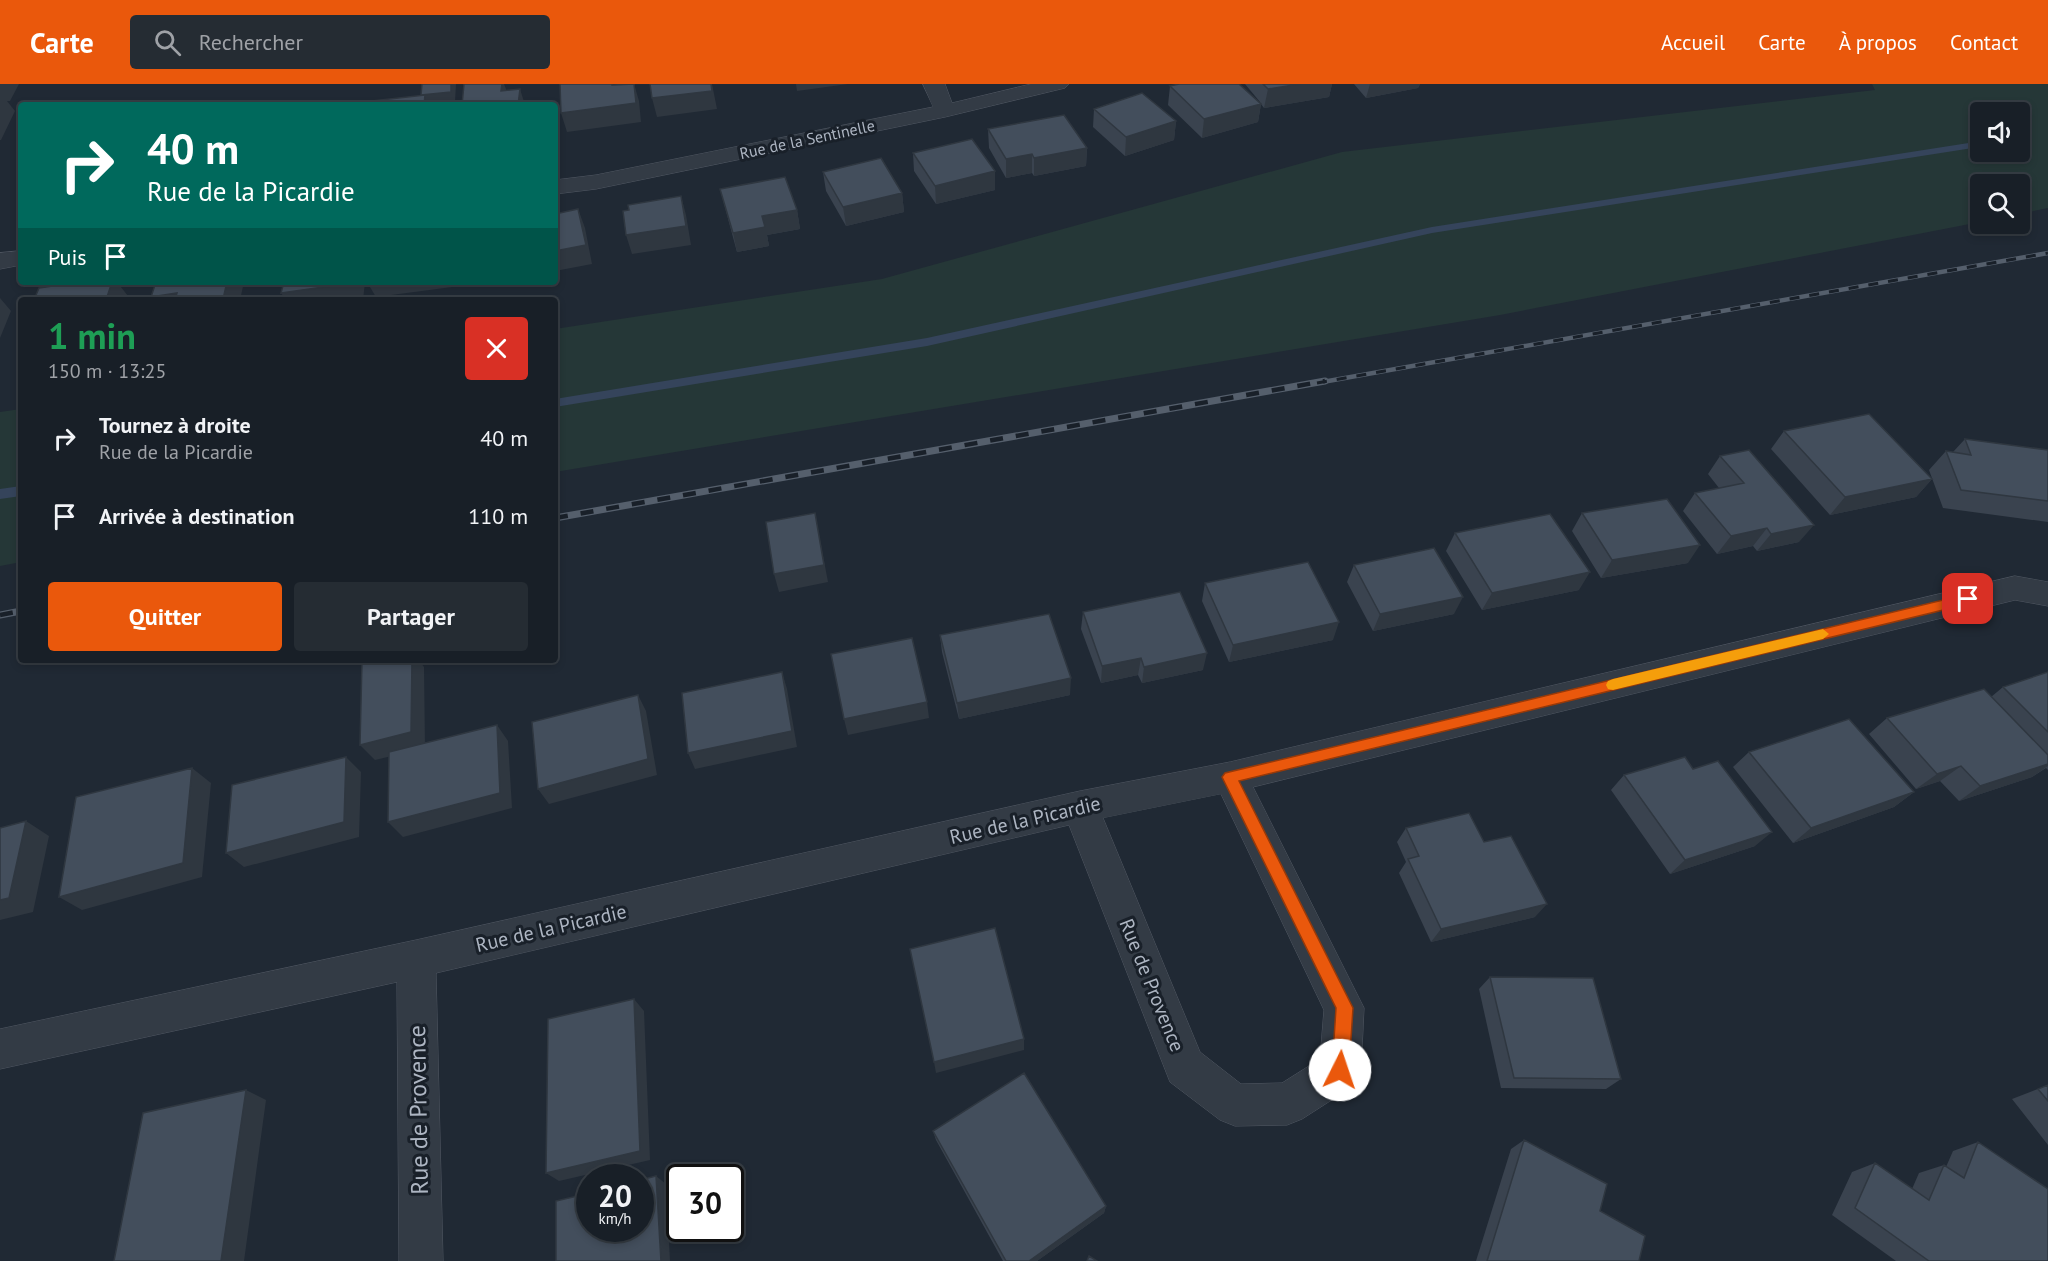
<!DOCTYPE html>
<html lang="fr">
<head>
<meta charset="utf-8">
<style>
	body { margin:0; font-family:"PT Sans",sans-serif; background:#252c33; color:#f1f3f6; height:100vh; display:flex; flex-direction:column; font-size:22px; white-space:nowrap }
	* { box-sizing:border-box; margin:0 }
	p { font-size:20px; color:#9fa2a7 }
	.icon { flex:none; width:33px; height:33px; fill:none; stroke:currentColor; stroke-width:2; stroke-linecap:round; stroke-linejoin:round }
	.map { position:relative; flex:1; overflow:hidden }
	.sheet { position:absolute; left:18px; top:213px; width:540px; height:366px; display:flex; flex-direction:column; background:#181f27; border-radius:6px; box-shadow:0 3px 9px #0003,0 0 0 2px #363d44 }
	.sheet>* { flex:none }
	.banner { position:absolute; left:18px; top:18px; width:540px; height:183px; border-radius:6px; box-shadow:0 3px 9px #0003,0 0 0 2px #363d44; background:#00695c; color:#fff; overflow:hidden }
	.fabs { position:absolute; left:1970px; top:18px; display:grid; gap:12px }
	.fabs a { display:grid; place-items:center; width:60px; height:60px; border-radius:6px; background:#181f27; box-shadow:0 3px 9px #0003,0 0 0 2px #363d44; font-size:30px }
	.speed { position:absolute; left:576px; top:1080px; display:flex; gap:12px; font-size:30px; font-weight:700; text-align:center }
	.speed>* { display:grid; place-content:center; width:78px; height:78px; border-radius:50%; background:#181f27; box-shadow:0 3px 9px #0003,0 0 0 2px #363d44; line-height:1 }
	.speed small { font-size:15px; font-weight:400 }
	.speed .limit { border:3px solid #111; border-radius:9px; background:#fff; color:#111 }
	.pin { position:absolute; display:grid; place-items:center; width:51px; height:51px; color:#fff; margin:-26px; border-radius:12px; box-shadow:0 3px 9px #0006 }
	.me { position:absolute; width:66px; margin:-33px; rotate:4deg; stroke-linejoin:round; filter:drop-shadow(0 0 4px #0008) }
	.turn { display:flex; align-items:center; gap:21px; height:126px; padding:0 30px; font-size:27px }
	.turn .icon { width:78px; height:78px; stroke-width:2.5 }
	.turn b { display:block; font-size:42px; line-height:51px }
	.then { display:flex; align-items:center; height:57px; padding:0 30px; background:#0003; gap:12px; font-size:22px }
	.round { display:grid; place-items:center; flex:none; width:63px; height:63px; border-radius:6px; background:#252c33 }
	.headline { display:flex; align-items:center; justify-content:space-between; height:102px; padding:0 30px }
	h1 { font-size:36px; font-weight:700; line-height:45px; color:#1e9e55 }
	.primary-button { display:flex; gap:12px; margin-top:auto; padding:12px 30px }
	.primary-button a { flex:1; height:69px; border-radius:6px; background:#ea580c; color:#fff; font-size:24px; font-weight:700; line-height:69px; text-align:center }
	.primary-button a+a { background:#252c33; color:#f1f3f6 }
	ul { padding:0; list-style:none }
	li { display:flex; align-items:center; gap:18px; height:78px; padding:0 30px }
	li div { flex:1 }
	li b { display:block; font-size:22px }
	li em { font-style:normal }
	header { display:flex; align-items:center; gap:36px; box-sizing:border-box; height:84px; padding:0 30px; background:#ea580c; color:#fff }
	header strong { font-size:28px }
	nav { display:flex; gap:33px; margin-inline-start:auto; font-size:21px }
	.search { width:420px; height:54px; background:#252c33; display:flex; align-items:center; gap:15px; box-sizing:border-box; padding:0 21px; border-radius:6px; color:#9fa2a7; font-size:22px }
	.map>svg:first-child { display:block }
	.green { fill:#253737; fill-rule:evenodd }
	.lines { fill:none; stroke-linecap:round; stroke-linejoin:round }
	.stream { fill:#35445b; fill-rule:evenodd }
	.street-casing { stroke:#515863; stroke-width:1 }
	.street { fill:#333b45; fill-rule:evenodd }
	.rail-far1-casing { stroke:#555f6c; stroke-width:4.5 }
	.rail-casing { stroke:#555f6c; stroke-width:7 }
	.rail-far1 { stroke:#192029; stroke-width:3; stroke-dasharray:10; stroke-linecap:butt }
	.rail { stroke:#192029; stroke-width:4.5; stroke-dasharray:13; stroke-linecap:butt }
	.wall { fill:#3a434f }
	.shaded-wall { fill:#2f3740 }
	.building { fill:#434e5c; stroke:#2f3740; stroke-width:1.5 }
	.route { fill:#ea580c; stroke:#983908; stroke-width:1.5 }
	.slow { fill:#f59e0b }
	.labels { text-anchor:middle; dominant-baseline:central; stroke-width:6; stroke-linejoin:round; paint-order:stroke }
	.far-street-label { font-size:16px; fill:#adb5c2; stroke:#192029 }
	.street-label { font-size:20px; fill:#adb5c2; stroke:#192029 }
	.near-street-label { font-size:24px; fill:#adb5c2; stroke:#192029 }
</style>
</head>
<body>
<header>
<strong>Carte</strong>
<div class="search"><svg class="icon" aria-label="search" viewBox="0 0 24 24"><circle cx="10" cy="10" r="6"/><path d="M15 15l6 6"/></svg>Rechercher</div>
<nav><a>Accueil</a><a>Carte</a><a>À propos</a><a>Contact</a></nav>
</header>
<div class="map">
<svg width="2048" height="1177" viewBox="0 0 2048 1177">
	<rect width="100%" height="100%" fill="#202934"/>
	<path class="green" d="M 1872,0 L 2048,0 L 2048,124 L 2019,130 L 2019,100 L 1980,100 L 1980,138 L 1500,231 L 555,388 L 555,245 L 882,195 L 1342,68 L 1875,6 ZM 1980,28 L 2019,28 L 2019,68 L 1980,68 Z
		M 21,325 L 21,478 L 0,482 L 0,328 Z"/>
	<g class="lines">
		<path class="stream" d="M 1975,58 L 1980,61 L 1979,63 L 1432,149 L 927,262 L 555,323 L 555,315 L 927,254 L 1432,143 Z
			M 21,402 L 21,412 L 0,415 L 0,405 Z"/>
		<defs>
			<path id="street" d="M 923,0 L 945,0 L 952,19 L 1031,0 L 1069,0 L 1065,4 L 945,33 L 596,105 L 555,110 L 555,96 L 596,91 L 933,23 Z
				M 21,167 L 21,181 L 0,185 L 0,169 Z
				M 2015,492 L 2048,498 L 2048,522 L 2015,516 L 1253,703 L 1364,924 L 1361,986 L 1355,1001 L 1302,1035 L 1287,1041 L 1235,1042 L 1220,1036 L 1170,998 L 1069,741 L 436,889 L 443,1177 L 399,1177 L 397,898 L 0,985 L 0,945 L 416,856 L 1080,707 L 1230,678 ZM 1221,710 L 1324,926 L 1320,975 L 1282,999 L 1241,1000 L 1200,968 L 1103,734 Z"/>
		</defs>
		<use href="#street" class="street-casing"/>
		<use href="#street" class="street"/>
		<defs>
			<path id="rail-far1" d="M 1317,299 L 2048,169"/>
			<path id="rail" d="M 555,434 L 1325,297
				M 0,531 L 21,527"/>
		</defs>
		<use href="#rail-far1" class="rail-far1-casing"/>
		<use href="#rail" class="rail-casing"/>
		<use href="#rail-far1" class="rail-far1"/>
		<use href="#rail" class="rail"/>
	</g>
	<path class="wall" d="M 1245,0 L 1332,0 L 1329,13 L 1264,24 L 1261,20 L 1258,38 L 1202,54 L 1168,21 L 1170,2 L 1260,18 Z
		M 1354,0 L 1420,0 L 1418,4 L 1366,14 Z
		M 1094,25 L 1176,37 L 1174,56 L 1125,72 L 1093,43 Z
		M 988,45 L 1087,64 L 1086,82 L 1034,92 L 1032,89 L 1006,94 L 989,64 Z
		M 913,69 L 995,87 L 995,106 L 936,120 L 914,87 Z
		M 823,88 L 902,109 L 904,128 L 846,142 L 826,107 Z
		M 720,105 L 797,126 L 800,145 L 767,151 L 769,162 L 737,168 Z
		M 1784,347 L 1932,395 L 1916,413 L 1830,431 L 1771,365 Z
		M 1965,355 L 2048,366 L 2048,438 L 1943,424 L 1929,386 L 1946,367 L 1953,368 Z
		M 1720,372 L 1799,458 L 1757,467 L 1753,462 L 1717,470 L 1683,427 L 1695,409 L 1719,404 L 1708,390 Z
		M 1582,429 L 1688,479 L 1601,494 L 1572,447 Z
		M 1455,449 L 1579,506 L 1482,526 L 1446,467 Z
		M 1354,481 L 1454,530 L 1373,547 L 1347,498 Z
		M 1205,499 L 1333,556 L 1229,578 L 1202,517 Z
		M 1083,528 L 1203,586 L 1142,599 L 1138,591 L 1101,599 L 1081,545 Z
		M 940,551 L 1070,611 L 959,635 L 942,568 Z
		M 2048,588 L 2048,686 L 2046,684 L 2032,693 L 1959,717 L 1940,697 L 1916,705 L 1869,650 L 1887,634 L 1991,613 L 2003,603 Z
		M 1749,668 L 1914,708 L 1894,723 L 1793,759 L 1733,683 Z
		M 1624,691 L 1755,762 L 1670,790 L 1611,706 Z
		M 1406,744 L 1484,758 L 1535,833 L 1431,858 L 1399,789 L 1406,778 L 1397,758 Z
		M 1490,893 L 1621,995 L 1606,1005 L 1501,1004 L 1479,905 Z
		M 2048,1001 L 2048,1061 L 2012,1015 Z
		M 933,1047 L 1106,1122 L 1104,1129 L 1037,1177 L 1003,1177 L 936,1056 Z
		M 1524,1056 L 1600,1127 L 1639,1177 L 1476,1177 L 1511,1065 Z
		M 1978,1058 L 2048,1177 L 1896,1177 L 1832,1131 L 1852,1088 L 1875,1079 L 1912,1105 L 1919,1089 L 1944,1081 L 1946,1083 L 1953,1067 Z"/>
	<path class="shaded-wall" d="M 0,0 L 19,0 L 10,17 L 7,17 L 15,27 L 1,56 L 0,56 Z
		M 451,0 L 456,0 L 455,18 L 424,21 L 425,11 Z
		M 502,0 L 504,0 L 509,13 L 501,7 Z
		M 634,0 L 639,17 L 641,38 L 567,48 L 561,29 Z
		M 712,0 L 717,25 L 657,33 L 652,14 Z
		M 796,0 L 848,0 L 797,7 Z
		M 1300,0 L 1332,0 L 1329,13 L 1264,24 L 1268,5 Z
		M 1370,0 L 1420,0 L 1418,4 L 1366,14 Z
		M 520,5 L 525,21 L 518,21 Z
		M 1261,20 L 1258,38 L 1202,54 L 1204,35 Z
		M 1176,37 L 1174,56 L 1125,72 L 1126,53 Z
		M 1087,64 L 1086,82 L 1034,92 L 1034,74 Z
		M 1032,70 L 1032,89 L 1006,94 L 1006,75 Z
		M 995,87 L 995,106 L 936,120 L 935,102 Z
		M 902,109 L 904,128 L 846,142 L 843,123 Z
		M 681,112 L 686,131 L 691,161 L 632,170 L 626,151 Z
		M 578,125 L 585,144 L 592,180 L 555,187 L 555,167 Z
		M 797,126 L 800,145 L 767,151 L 769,162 L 737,168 L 733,149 L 762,132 Z
		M 112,198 L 117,198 L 128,212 L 127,216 L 106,216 Z
		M 227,198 L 244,198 L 240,216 L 216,216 Z
		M 352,198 L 365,198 L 363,216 L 286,216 L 281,209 Z
		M 367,198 L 475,198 L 475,200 L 376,213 Z
		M 177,209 L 182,216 L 154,216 L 151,213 Z
		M 0,214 L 11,227 L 0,254 Z
		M 1932,395 L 1916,413 L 1830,431 L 1845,413 Z
		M 815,429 L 828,498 L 779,508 L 774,490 Z
		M 1814,441 L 1799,458 L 1757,467 L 1771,450 Z
		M 1767,444 L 1753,462 L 1717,470 L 1731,452 Z
		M 1700,461 L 1688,479 L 1601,494 L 1612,476 Z
		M 1590,488 L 1579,506 L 1482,526 L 1492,509 Z
		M 1463,513 L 1454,530 L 1373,547 L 1380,530 Z
		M 1339,538 L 1333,556 L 1229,578 L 1233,561 Z
		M 1207,569 L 1203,586 L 1142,599 L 1144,583 Z
		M 1141,574 L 1138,591 L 1101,599 L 1102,582 Z
		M 412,576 L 419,576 L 424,583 L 425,664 L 375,676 L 360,661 Z
		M 782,588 L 787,605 L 797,663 L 695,685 L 688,669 Z
		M 1071,594 L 1070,611 L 959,635 L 957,619 Z
		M 638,611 L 646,627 L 657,691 L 549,720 L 538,705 Z
		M 927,618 L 929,634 L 848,651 L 844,635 Z
		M 497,641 L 508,657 L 512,724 L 403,753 L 388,738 Z
		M 346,673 L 361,688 L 359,753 L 244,783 L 226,769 Z
		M 2048,680 L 2048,682 L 2032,693 L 1959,717 L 1980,702 Z
		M 1961,682 L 1940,697 L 1916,705 L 1937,690 Z
		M 192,684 L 211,699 L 202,793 L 82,826 L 59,813 Z
		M 1914,708 L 1894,723 L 1793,759 L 1811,744 Z
		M 26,737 L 49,752 L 33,828 L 0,836 L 0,816 Z
		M 1772,748 L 1755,762 L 1670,790 L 1685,776 Z
		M 1547,820 L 1535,833 L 1431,858 L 1441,845 Z
		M 634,915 L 644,927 L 650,1076 L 559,1097 L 546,1089 Z
		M 1024,955 L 1024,966 L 936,989 L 934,978 Z
		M 246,1006 L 266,1016 L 244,1177 L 221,1177 Z
		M 656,1092 L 666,1100 L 670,1177 L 661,1177 Z
		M 1106,1122 L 1104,1129 L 1037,1177 L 1029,1177 Z"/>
	<path class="building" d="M 422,0 L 451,0 L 451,8 L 421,11 Z
		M 464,0 L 502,0 L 501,7 L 520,5 L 518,21 L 462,21 Z
		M 560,0 L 612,0 L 612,1 L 634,0 L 636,19 L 561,29 Z
		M 650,0 L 711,0 L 712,7 L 652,14 Z
		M 1179,0 L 1239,0 L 1261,20 L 1204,35 L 1170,2 Z
		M 1263,0 L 1300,0 L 1268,5 Z
		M 1142,9 L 1176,37 L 1126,53 L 1094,25 Z
		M 425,11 L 424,21 L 362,21 L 363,18 Z
		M 1064,31 L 1087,64 L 1034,74 L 1032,70 L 1006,75 L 988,45 Z
		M 972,55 L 995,87 L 935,102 L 913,69 Z
		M 881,74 L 902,109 L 843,123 L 823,88 Z
		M 785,93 L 797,126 L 762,132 L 765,143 L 733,149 L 720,105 Z
		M 681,112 L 686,142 L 626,151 L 623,127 L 629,126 L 628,121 Z
		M 578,125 L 586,161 L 555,167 L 555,130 Z
		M 80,198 L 112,198 L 106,216 L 34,216 L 39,204 Z
		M 156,198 L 227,198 L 223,215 L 216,216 L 175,216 L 177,209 L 151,213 Z
		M 284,198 L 352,198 L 352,199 L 281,209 Z
		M 1869,330 L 1932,395 L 1845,413 L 1784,347 Z
		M 1965,355 L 2048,366 L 2048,417 L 1961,406 L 1946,367 L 1971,371 Z
		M 1749,366 L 1814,441 L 1771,450 L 1767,444 L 1731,452 L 1695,409 L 1744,399 L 1720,372 Z
		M 1667,415 L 1700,461 L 1612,476 L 1582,429 Z
		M 815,429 L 824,481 L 774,490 L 766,438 Z
		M 1550,430 L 1590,488 L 1492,509 L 1455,449 Z
		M 1434,464 L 1463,513 L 1380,530 L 1354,481 Z
		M 1308,478 L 1339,538 L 1233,561 L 1205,499 Z
		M 1180,508 L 1207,569 L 1144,583 L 1141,574 L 1102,582 L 1083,528 Z
		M 1049,530 L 1071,594 L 957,619 L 940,551 Z
		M 912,554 L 927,618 L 844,635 L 831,570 Z
		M 369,576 L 412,576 L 411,648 L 360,661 L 362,577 Z
		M 782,588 L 792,647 L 688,669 L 682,609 Z
		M 2048,588 L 2048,648 L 2003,603 Z
		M 1984,605 L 2048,671 L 2048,680 L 1980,702 L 1961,682 L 1937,690 L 1887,634 Z
		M 638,611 L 648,675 L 538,705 L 532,638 Z
		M 1849,635 L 1914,708 L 1811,744 L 1749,668 Z
		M 497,641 L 500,709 L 388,738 L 389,668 Z
		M 346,673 L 344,738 L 226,769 L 232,701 Z
		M 1685,673 L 1693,685 L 1718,677 L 1772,748 L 1685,776 L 1624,691 Z
		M 192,684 L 183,779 L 59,813 L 76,713 Z
		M 1469,729 L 1484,758 L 1511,752 L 1547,820 L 1441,845 L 1408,775 L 1419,772 L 1406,744 Z
		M 26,737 L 9,814 L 0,816 L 0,744 Z
		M 995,844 L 1024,955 L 934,978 L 910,865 Z
		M 1490,893 L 1593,894 L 1621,995 L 1514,994 Z
		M 634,915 L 640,1067 L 546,1089 L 548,935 Z
		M 1024,989 L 1106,1122 L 1029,1177 L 1006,1177 L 933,1047 Z
		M 2048,1001 L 2048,1017 L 2038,1005 Z
		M 246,1006 L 221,1177 L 114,1177 L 143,1029 Z
		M 1524,1056 L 1607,1100 L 1600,1127 L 1645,1152 L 1639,1177 L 1487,1177 Z
		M 1978,1058 L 2048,1105 L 2048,1177 L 1929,1177 L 1855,1124 L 1875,1079 L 1929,1116 L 1944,1081 L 1964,1094 Z
		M 656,1092 L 661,1177 L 556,1177 L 556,1117 L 590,1109 L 590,1144 L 640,1144 L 640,1096 Z
		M 1089,1172 L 1097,1177 L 1087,1177 Z"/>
	<path class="route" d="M 1968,510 L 1975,515 L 1968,520 L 1239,697 L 1353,924 L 1349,986 L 1346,992 L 1340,995 L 1334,992 L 1332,986 L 1336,924 L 1222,693 L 1225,689 Z"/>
	<path class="slow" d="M 1823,545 L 1829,550 L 1823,555 L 1613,606 L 1608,605 L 1606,601 L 1608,597 L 1613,595 Z"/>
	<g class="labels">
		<g class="far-street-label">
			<text transform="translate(807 55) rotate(-12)">Rue de la Sentinelle</text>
		</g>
		<g class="street-label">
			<text transform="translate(1025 736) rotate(-13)">Rue de la Picardie</text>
			<text transform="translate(551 844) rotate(-13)">Rue de la Picardie</text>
			<text transform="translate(1152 901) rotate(68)">Rue de Provence</text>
		</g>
		<g class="near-street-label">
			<text transform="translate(418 1026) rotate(-91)">Rue de Provence</text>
		</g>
	</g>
</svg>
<div class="fabs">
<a><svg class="icon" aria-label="sound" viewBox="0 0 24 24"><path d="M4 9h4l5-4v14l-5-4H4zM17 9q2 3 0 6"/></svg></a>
<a><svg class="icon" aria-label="search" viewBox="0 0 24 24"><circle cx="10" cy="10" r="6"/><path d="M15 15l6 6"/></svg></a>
</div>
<div class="speed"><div>20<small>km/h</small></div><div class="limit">30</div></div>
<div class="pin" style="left:1968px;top:515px;background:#d93025"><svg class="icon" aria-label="arrive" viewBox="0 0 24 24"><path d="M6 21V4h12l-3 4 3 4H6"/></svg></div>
<svg class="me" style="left:1340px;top:986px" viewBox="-20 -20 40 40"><circle r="19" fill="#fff"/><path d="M0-13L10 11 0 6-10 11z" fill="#ea580c"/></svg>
<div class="banner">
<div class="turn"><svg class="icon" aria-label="right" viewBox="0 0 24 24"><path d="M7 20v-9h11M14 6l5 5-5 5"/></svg><div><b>40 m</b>Rue de la Picardie</div></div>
<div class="then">Puis<svg class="icon" aria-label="arrive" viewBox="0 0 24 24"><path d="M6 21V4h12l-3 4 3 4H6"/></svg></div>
</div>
<section class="sheet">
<div class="headline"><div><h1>1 min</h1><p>150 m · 13:25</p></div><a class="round" style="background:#d93025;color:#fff"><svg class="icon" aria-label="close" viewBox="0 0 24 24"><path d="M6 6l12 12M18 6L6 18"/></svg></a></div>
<ul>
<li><svg class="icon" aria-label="right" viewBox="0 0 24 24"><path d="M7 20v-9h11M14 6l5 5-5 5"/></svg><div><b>Tournez à droite</b><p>Rue de la Picardie</p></div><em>40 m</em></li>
<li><svg class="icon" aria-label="arrive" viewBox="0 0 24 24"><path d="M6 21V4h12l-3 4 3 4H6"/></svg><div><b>Arrivée à destination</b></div><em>110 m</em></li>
</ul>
<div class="primary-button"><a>Quitter</a><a>Partager</a></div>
</section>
</div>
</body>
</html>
